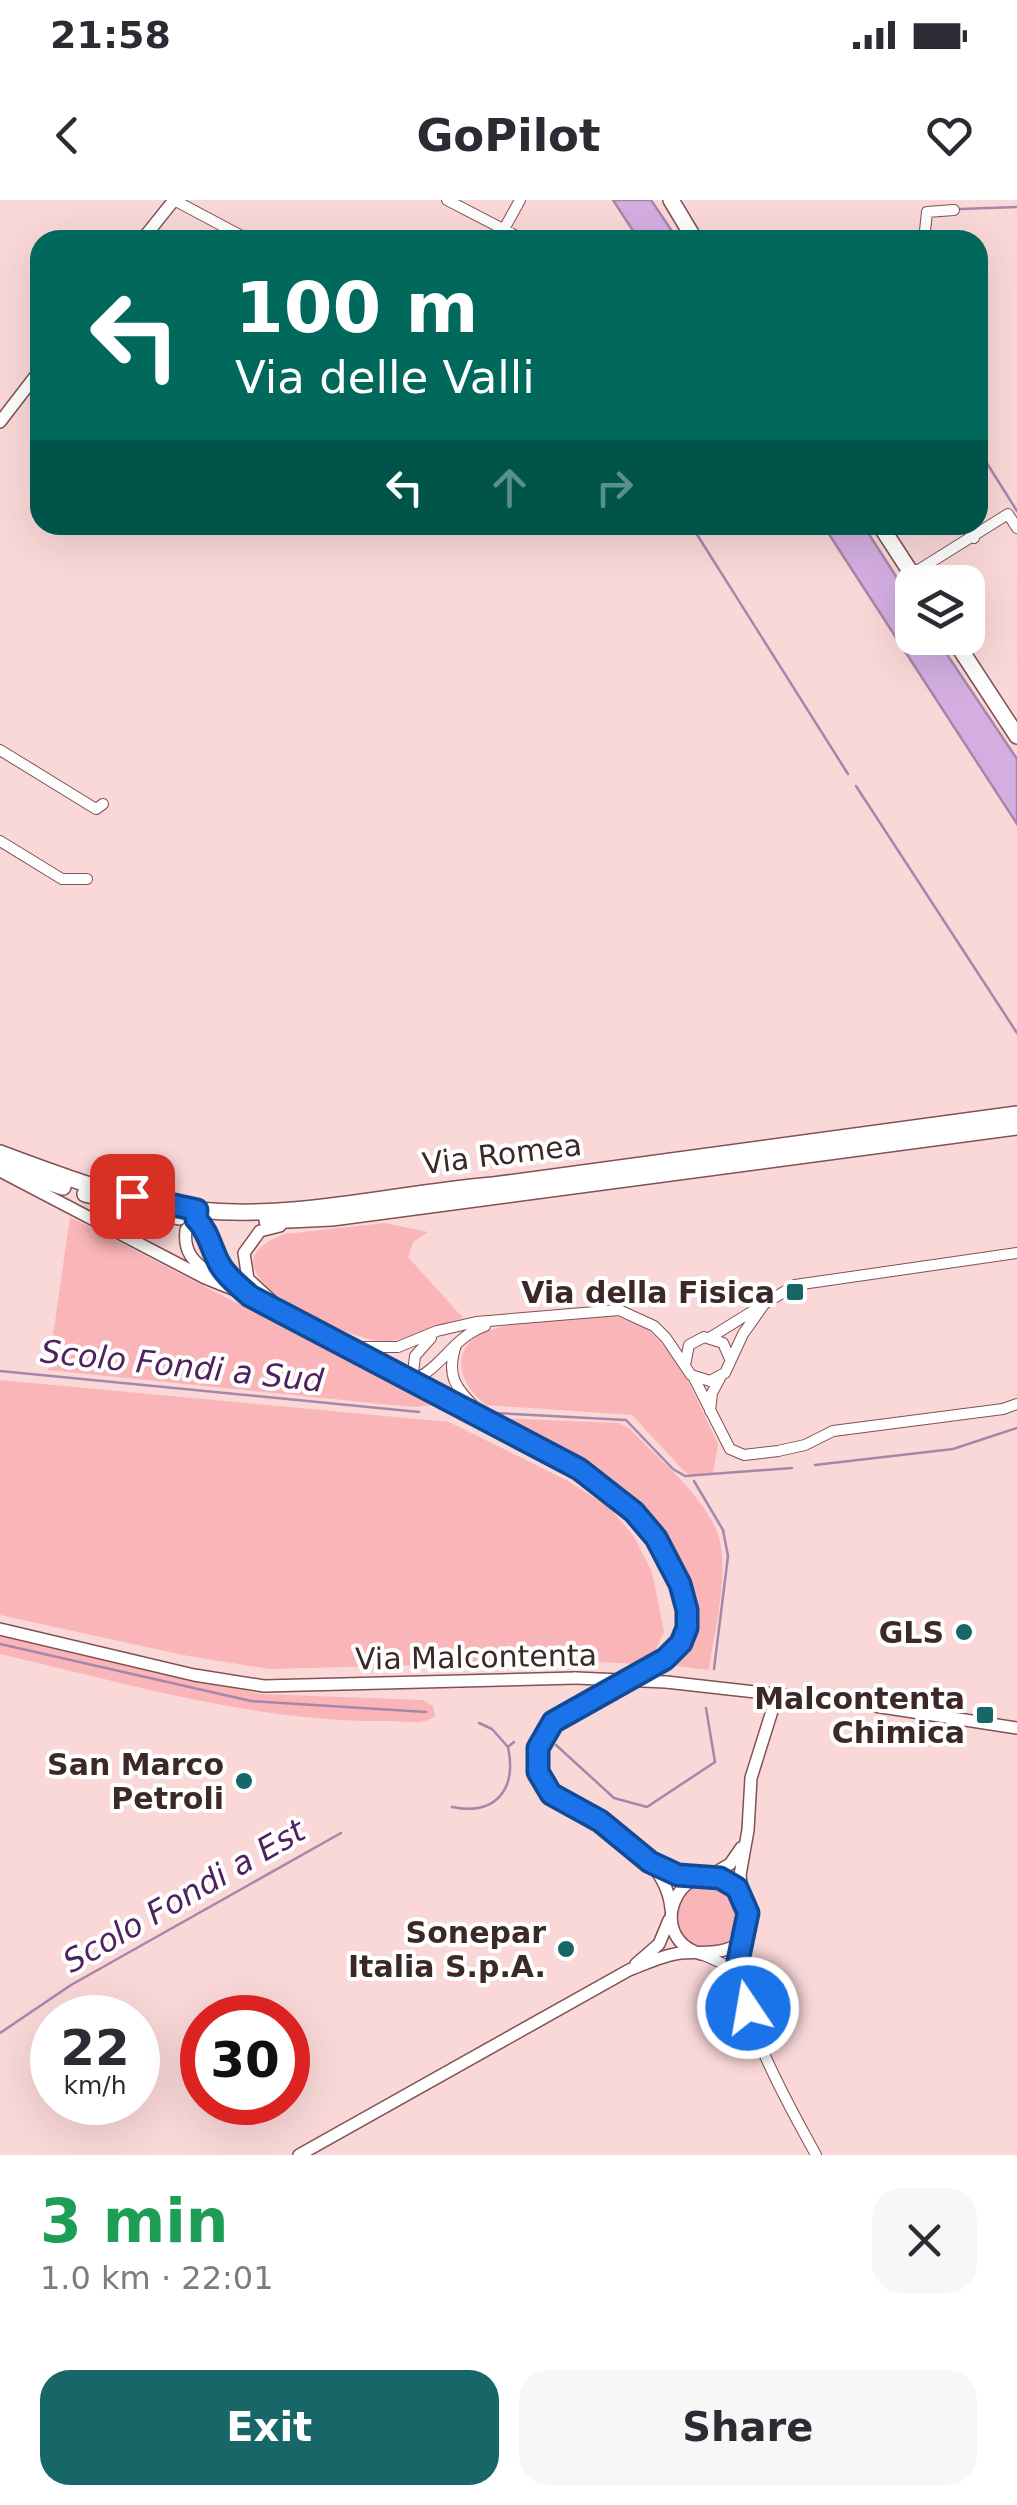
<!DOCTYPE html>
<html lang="en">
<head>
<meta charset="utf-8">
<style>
	body { margin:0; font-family:"DejaVu Sans",sans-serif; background:#f7f7f7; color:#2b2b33; height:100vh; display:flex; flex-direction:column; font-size:38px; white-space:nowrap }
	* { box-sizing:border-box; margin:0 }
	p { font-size:32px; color:#7c7c81 }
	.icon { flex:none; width:55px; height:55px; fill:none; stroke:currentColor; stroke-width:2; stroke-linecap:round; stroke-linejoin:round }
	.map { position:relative; height:1955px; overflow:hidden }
	.sheet { display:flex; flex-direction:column; background:#fff; flex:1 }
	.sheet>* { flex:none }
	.top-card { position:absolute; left:30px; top:30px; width:958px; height:305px; border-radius:30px; box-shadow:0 10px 40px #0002; background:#00695c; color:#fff; overflow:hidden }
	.controls { position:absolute; left:895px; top:365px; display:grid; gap:20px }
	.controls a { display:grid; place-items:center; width:90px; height:90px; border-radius:20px; background:#fff; box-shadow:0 10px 40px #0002; font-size:50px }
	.speed { position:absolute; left:30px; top:1795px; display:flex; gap:20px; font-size:50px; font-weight:700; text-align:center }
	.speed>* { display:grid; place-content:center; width:130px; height:130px; border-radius:50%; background:#fff; box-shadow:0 10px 40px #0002; line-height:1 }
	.speed small { font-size:25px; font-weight:400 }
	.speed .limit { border:15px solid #d22; background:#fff; color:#111 }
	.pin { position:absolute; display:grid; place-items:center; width:85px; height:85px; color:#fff; margin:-42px; border-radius:20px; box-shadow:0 5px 15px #0006 }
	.me { position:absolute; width:110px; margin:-55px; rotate:348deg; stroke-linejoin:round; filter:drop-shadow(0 0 8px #0008) }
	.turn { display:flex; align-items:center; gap:35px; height:210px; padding:0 40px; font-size:45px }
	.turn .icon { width:130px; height:130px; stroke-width:2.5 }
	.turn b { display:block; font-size:70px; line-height:85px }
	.lanes { display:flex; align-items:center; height:95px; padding:0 40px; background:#0003; justify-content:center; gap:50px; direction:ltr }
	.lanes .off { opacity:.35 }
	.round { display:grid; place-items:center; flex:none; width:105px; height:105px; border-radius:30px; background:#f7f7f7 }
	.headline { display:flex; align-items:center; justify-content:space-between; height:170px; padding:0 40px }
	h1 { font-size:60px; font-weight:800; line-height:75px; color:#1e9e55 }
	.primary-button { display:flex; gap:20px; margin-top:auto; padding:20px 40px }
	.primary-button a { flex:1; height:115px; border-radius:30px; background:#176668; color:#fff; font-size:40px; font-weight:800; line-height:115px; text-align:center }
	.primary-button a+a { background:#f7f7f7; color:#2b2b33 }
	.status { display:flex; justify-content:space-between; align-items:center; height:70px; padding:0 50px; background:#fff; direction:ltr }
	.status svg { height:28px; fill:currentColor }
	header { display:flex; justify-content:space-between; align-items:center; height:130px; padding:0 40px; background:#fff; font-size:45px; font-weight:800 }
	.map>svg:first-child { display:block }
	.green { fill:#f9b5b7 }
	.water { fill:#d4aee1; stroke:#a786aa; stroke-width:2.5 }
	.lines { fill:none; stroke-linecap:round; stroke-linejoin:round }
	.stream { stroke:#a786aa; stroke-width:2.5 }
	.minor-casing { stroke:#815153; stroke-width:12 }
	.tertiary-casing { stroke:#815153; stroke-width:14 }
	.primary-casing { stroke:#815153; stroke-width:18 }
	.minor { stroke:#fff; stroke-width:10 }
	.tertiary { stroke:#fff; stroke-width:11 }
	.primary { stroke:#fff; stroke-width:15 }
	.tertiary-bridge-casing { stroke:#815153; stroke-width:14; stroke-linecap:butt }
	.tertiary-bridge { stroke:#fff; stroke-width:11 }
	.route-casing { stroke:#114b97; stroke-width:25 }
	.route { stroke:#1a73e8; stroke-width:18 }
	.poi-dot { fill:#176668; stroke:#fff; stroke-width:4 }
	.labels { text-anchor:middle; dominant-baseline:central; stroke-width:8; stroke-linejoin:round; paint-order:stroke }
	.street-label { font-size:30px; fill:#3d2828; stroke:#fff }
	.poi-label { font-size:30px; font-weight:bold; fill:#3d2828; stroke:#fff; text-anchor:end }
	.water-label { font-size:32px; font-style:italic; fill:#50215f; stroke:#fff }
</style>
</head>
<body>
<div class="status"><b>21:58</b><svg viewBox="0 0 49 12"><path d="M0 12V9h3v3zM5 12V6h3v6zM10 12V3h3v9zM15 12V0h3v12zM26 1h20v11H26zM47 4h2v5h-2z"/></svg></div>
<header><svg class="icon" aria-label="back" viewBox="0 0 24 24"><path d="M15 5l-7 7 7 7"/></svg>GoPilot<svg class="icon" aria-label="heart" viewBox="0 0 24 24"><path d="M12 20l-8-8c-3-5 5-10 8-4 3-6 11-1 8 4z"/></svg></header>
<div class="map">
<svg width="1017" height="1955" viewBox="0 0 1017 1955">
	<rect width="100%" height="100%" fill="#fad8d8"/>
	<path class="green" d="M 70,1017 L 434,1205 L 412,1207 L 48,1170 Z
		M 384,1023 L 428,1032 L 413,1042 L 408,1057 L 463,1118 C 436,1125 402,1146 374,1140 C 338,1133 189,1068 285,1034 Z
		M 612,1115 L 647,1129 L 677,1158 L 718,1244 L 713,1273 L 693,1275 L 685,1272 L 632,1215 L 486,1205 C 454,1180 449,1143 494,1129 C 523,1120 581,1118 612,1115 Z
		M 0,1180 L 449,1222 L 568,1281 L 610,1308 L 634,1337 L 652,1372 L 664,1432 L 653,1456 L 641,1464 L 573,1461 L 269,1469 L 183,1455 L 0,1415 Z
		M 499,1218 L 618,1223 L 629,1228 C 657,1258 699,1291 716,1329 C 732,1366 714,1431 709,1470 L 668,1465 C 678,1456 686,1448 691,1435 C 714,1377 635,1291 590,1265 C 561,1247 529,1234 499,1218 Z
		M 0,1434 L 261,1494 L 423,1500 L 433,1506 L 435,1516 C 422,1526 407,1521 391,1521 C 258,1523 129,1484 0,1454 Z
		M676 1716a32 32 0 1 1 64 0a32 32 0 1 1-64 0Z"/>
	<path class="water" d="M 613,0 L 651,0 L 678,40 L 639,40 Z
		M 823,325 L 863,325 L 912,401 L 912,438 L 936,438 L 1017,559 L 1017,624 Z"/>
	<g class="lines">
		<path class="stream" d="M 960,9 L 1017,7
			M 978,249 L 1017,311
			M 691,325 L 848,574
			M 856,586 L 1017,833
			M 0,1171 L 419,1212
			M 495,1213 L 626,1220 L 673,1269 L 685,1276 L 792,1268
			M 815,1265 L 953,1249 L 1017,1228
			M 694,1281 L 723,1330 L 728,1356 L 714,1469
			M 0,1444 L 251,1501 L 426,1512
			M 479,1523 L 492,1529 L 508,1547 L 514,1542
			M 556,1545 L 614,1598 L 647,1607 L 715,1562 L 706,1508
			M 452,1607 C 496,1616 517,1589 508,1547
			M 0,1833 L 71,1785 L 341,1633"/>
		<defs>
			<path id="minor" d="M 174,0 L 249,40
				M 447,0 L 524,40
				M 498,40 L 520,0
				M 924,40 L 927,12 L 954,10
				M 965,325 L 974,338
				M 912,374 L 1008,314 L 1017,328
				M 0,550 L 96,609 L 103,604
				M 0,641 L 62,679 L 87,679
				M 711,1137 L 795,1085 L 1017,1053
				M 431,1138 L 415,1156 L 412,1181 C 442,1168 453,1137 485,1126
				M 456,1145 C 444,1181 460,1191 483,1216
				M 351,1147 L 398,1147 L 437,1131 L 476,1122 L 619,1110 L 654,1126 L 666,1138 L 691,1175 L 710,1181 L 725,1173 L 743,1134 L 765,1103
				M 685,1165 L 689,1145 L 704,1137 L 723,1143 L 730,1159
				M 694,1178 L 730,1249 L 744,1255 L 778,1251 L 805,1245 L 833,1231 L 1003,1209 L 1017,1204
				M 710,1211 L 712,1193 L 720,1178
				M 743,1738 C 725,1798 788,1903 816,1955
				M 701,1754 L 726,1765 L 741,1784"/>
			<path id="tertiary" d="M 142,40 L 174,0
				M 0,222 L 40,170
				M 4,973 L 205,1078 L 250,1096 C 322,1133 393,1171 465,1208 C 514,1234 566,1257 610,1291 C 651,1322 719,1410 668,1456 C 633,1488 537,1503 537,1559 C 537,1597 571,1603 597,1619 C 629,1640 668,1669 671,1709
				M 197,1009 L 196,1019 L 186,1030 C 183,1054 195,1062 212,1076
				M 196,1019 L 205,1027 L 227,1075 L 243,1089
				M 271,1100 L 248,1079 L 244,1053 L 260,1031 L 280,1026
				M 0,1429 L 194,1475 L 264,1486 L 576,1478
				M 666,1482 L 862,1504 L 1017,1528
				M 658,1666 L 669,1672 L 697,1677
				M 711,1675 L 730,1664 L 741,1648
				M 742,1691 L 740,1675 L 748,1630 L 751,1578 L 777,1495
				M 636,1764 L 659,1744 L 669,1720
				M 299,1955 L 629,1770 C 645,1764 663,1755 681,1753 C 709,1751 753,1759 747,1712 C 746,1699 739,1687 727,1681 C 678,1656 644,1737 701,1754"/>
			<path id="primary" d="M 671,0 L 695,40
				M 880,325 L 917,382
				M 953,438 L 1017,536
				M 0,953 C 64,977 130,1002 198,1010 C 297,1020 395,993 493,985 L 1017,914
				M 0,967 L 63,987
				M 85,994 L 179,1017
				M 267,1021 L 332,1018 L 1017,927"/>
		</defs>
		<use href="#minor" class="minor-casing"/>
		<use href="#tertiary" class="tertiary-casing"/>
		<use href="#primary" class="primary-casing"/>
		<use href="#minor" class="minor"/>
		<use href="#tertiary" class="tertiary"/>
		<use href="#primary" class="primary"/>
		<defs>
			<path id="tertiary-bridge" d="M 576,1478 L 666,1482"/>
		</defs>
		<use href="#tertiary-bridge" class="tertiary-bridge-casing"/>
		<use href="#tertiary-bridge" class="tertiary-bridge"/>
	</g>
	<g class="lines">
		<defs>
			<path id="route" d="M 132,996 L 197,1010 L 196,1019 C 209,1032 211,1049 220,1065 C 227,1077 239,1086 250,1096 L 579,1269 L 634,1312 L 656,1338 L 680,1384 L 687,1410 L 687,1428 L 681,1443 L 665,1459 L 553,1522 L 538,1548 L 538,1572 L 551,1594 L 600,1621 L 650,1662 L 678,1675 L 720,1678 L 737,1688 L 748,1713 L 738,1761 L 748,1808"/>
		</defs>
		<use href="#route" class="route-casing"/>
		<use href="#route" class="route"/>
	</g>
	<g class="poi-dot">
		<rect x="785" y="1082" width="20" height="20" rx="5"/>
		<circle cx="964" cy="1432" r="10"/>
		<rect x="975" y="1505" width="20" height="20" rx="5"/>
		<circle cx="244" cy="1581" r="10"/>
		<circle cx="566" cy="1749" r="10"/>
	</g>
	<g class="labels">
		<g class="street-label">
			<text transform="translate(502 954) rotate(-7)">Via Romea</text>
			<text transform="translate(476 1457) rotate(-1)">Via Malcontenta</text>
		</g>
		<g class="poi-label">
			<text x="775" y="1092">Via della Fisica</text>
			<text x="944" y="1432">GLS</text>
			<text x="965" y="1498">Malcontenta<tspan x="965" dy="34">Chimica</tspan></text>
			<text x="224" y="1564">San Marco<tspan x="224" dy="34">Petroli</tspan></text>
			<text x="546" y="1732">Sonepar<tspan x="546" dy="34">Italia S.p.A.</tspan></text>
		</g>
		<g class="water-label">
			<text transform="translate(182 1166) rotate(6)">Scolo Fondi a Sud</text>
			<text transform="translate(184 1696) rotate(-30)">Scolo Fondi a Est</text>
		</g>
	</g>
</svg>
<div class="controls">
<a><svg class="icon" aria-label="layers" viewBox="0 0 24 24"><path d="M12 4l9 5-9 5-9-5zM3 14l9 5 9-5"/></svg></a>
</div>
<div class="speed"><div>22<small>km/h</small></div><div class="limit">30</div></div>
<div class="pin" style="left:132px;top:996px;background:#d93025"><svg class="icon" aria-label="arrive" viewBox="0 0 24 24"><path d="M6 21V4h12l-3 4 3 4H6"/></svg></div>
<svg class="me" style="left:748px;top:1808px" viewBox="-20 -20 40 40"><circle r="17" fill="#1a73e8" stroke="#fff" stroke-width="3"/><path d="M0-11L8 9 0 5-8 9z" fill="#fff"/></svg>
<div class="top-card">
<div class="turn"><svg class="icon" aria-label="left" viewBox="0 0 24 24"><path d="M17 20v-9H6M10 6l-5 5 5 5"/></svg><div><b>100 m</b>Via delle Valli</div></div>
<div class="lanes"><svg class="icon" aria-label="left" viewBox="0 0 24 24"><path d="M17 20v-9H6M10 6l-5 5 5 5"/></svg><svg class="icon off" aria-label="ahead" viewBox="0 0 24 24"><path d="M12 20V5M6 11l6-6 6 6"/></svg><svg class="icon off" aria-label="right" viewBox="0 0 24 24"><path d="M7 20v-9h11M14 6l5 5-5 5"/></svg></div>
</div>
</div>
<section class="sheet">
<div class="headline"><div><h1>3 min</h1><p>1.0 km · 22:01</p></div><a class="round"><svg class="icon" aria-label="close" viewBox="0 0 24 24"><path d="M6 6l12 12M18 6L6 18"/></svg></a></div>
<div class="primary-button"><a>Exit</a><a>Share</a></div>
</section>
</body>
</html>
